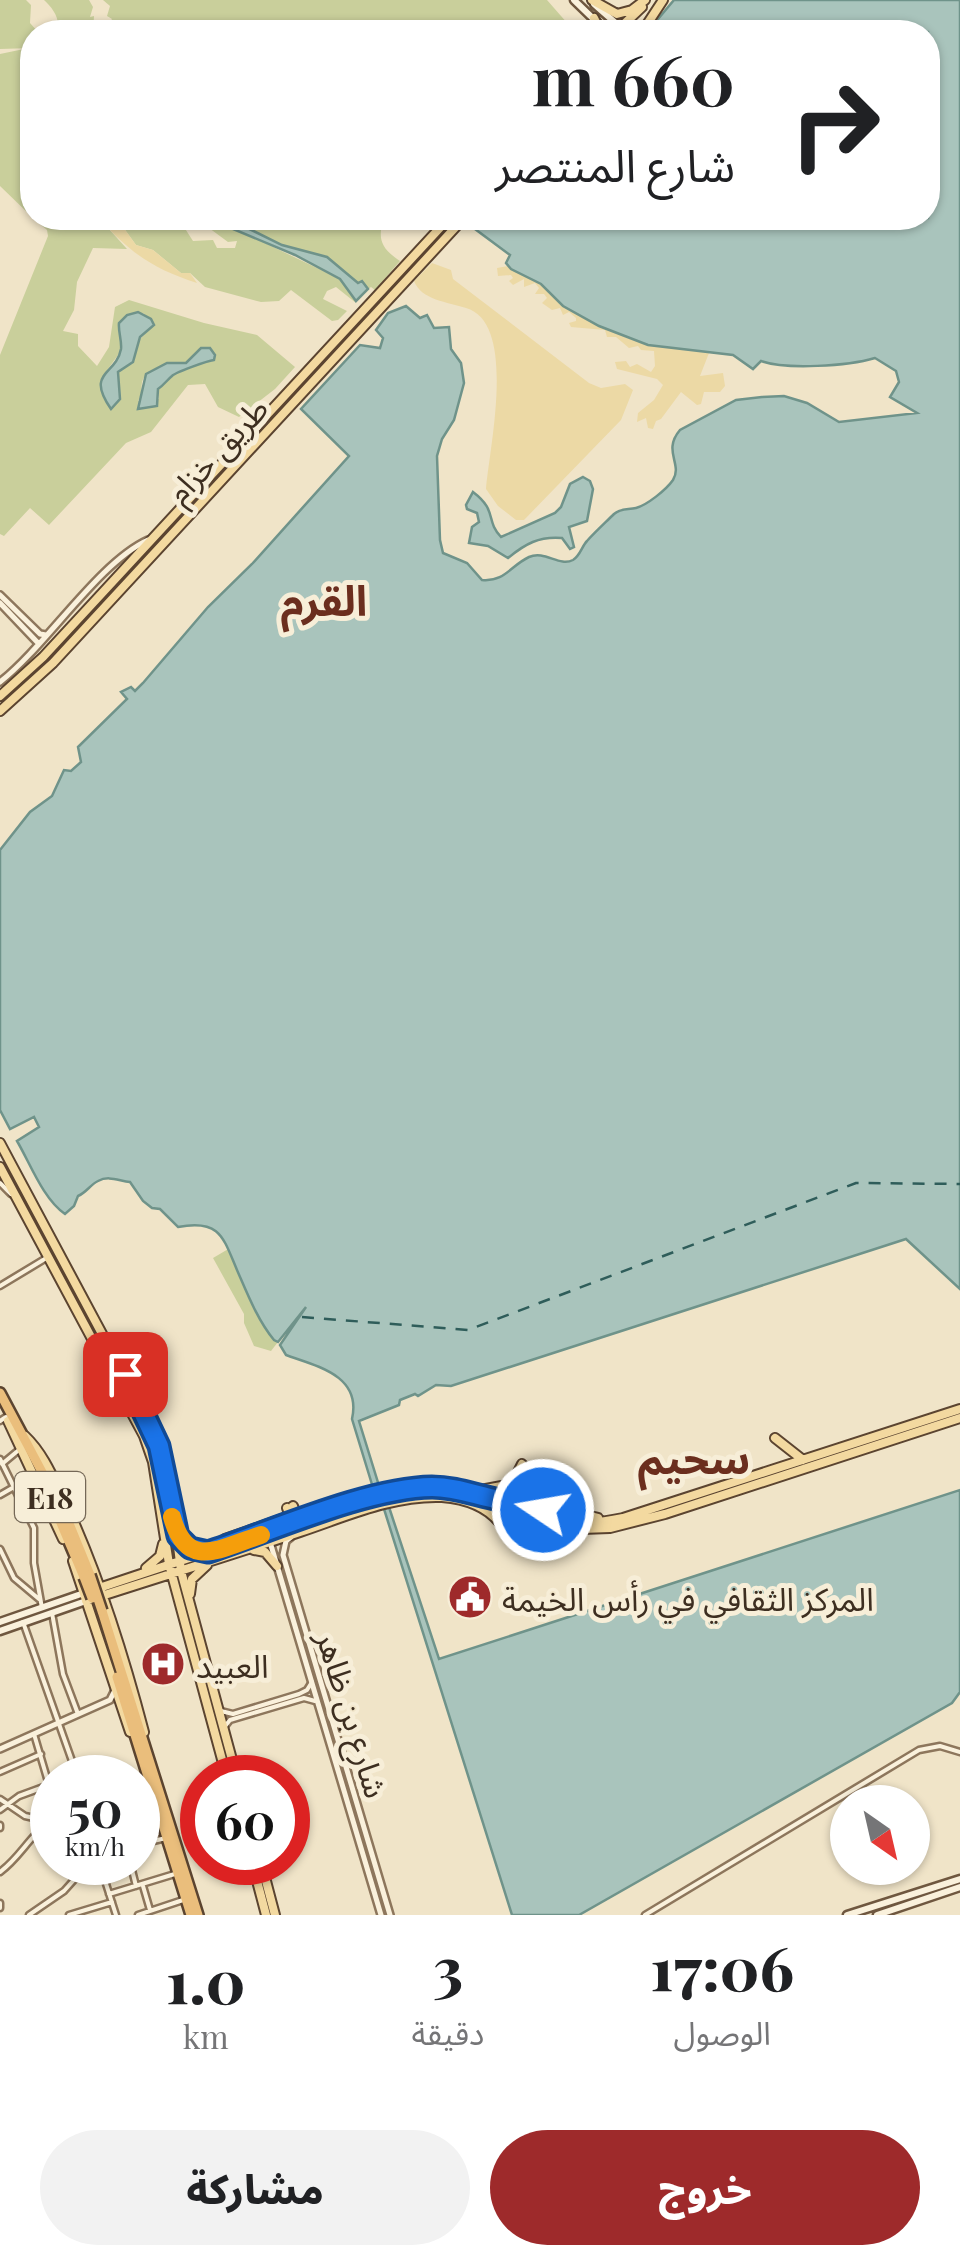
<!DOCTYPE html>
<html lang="ar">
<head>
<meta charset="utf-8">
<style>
	body { margin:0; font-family:"Playfair Display","Noto Sans Arabic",serif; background:#f2f2f2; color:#202124; direction:rtl; height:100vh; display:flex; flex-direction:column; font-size:38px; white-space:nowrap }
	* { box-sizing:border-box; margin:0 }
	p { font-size:32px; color:#757577 }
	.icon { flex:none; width:55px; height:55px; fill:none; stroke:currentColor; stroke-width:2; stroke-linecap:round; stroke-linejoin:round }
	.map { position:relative; height:1915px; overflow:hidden; direction:ltr }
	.panel { display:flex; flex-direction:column; background:#fff; flex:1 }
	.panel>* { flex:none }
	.top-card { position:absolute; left:20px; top:20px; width:920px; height:210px; border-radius:40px; box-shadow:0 2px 8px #0004; direction:rtl; background:#fff; color:#202124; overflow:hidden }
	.needle { width:65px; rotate:146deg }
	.controls { position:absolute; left:830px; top:1785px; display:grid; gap:20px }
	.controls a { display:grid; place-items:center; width:100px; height:100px; border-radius:50%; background:#fff; box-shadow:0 2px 8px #0004; font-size:50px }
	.speed { position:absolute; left:30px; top:1755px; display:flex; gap:20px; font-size:50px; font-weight:700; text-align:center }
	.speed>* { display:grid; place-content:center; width:130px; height:130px; border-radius:50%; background:#fff; box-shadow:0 2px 8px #0004; line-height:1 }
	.speed small { font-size:25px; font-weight:400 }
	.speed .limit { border:15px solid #d22; background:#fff; color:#111 }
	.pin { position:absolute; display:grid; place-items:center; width:85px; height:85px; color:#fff; margin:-42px; border-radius:20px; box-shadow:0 5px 15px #0006 }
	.me { position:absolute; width:110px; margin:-55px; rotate:282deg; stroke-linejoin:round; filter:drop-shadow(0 0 8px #0008) }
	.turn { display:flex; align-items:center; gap:35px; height:210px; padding:0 40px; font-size:45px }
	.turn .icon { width:130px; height:130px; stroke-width:2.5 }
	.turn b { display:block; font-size:70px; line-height:85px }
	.eta { display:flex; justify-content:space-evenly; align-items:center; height:170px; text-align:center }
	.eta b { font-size:60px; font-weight:800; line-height:70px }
	.button { display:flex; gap:20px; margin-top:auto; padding:20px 40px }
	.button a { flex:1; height:115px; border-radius:60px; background:#9e2a2b; color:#fff; font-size:40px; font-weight:800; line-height:115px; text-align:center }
	.button a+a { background:#f2f2f2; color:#202124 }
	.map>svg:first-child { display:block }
	.green { fill:#c9cf9b; fill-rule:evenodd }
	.sand { fill:#ecd9a5 }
	.water { fill:#a9c4bc; stroke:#6f938a; stroke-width:2.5 }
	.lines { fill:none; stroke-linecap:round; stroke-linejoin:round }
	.ferry { stroke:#2f5d5a; stroke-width:2.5; stroke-dasharray:12 10; stroke-linecap:butt }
	.minor-casing { stroke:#8d765c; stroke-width:9 }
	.tertiary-casing { stroke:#8d765c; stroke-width:10 }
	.secondary-casing { stroke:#6f573f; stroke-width:11 }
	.primary-casing { stroke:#5b4430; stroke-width:12 }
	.trunk-casing { stroke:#5b4430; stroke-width:14 }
	.minor { stroke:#faf1dc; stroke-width:4 }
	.tertiary { stroke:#faf1dc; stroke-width:5 }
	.secondary { stroke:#faf1dc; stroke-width:6 }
	.primary { stroke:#f3d9a0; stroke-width:8 }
	.trunk { stroke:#eabe7c; stroke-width:9 }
	.trunk-bridge-casing { stroke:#5b4430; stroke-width:14; stroke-linecap:butt }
	.trunk-bridge { stroke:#eabe7c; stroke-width:9 }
	.route-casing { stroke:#114b97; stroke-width:25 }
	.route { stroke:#1a73e8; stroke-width:18 }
	.slow { stroke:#f59e0b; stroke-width:18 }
	.labels { text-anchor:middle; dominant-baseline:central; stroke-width:10; stroke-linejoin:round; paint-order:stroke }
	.shield { fill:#f7eed8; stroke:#756857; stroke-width:2.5 }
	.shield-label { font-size:30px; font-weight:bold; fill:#3d2e20 }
	.street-label { font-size:32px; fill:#3d2e20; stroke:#f7eed8 }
	.poi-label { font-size:32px; fill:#3d2e20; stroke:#f7eed8; text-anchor:start }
	.district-label { font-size:42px; font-weight:bold; fill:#6b2e1e; stroke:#f7eed8 }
</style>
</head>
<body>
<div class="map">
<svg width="960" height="1915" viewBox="0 0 960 1915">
	<rect width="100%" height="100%" fill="#f0e4c8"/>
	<path class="green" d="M 0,0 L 26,0 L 31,5 L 30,23 L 38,32 L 32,32 L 32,48 L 0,49 Z
		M 44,0 L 89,0 L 93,7 L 90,17 L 94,16 L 93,32 L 56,32 C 62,21 53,8 44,0 Z
		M 103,0 L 547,0 L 575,32 L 109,32 L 112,27 L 109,24 L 112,19 L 107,16 L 110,6 Z
		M 24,49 L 32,50 L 32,217 L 0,186 L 0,54 Z
		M 33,218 L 99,218 L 127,249 L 93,248 L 77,282 L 74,310 L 63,331 L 78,334 L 78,346 L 97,366 L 109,347 L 115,307 L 129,300 L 204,323 L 257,335 L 295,367 L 275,389 L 239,417 L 218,407 L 205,384 L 188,385 L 151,432 L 126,443 L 49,525 L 30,508 L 4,536 L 0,534 L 0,355 L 48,236 L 47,230 ZM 143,313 L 154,325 L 136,343 L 133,362 L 118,372 L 120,399 L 111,409 L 101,389 L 105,373 L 121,351 L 119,323 ZM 201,348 L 214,360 C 206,361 177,372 172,376 C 167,381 164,385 158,389 L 159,399 L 138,401 C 144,392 139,383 145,376 C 154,365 173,364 186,363 Z
		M 127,218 L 164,218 L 170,228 L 184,227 L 193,241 L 213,240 L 217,248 L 235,248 L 237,241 L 228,242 L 209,228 L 191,225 L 183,218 L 207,218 L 223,223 L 340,279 L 349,288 L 356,303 L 336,287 L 327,291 L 323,299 L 347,311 L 338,320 L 332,321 L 291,290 L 279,301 L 261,302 L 205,287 L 190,273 L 181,273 L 153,250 L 136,245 L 123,227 Z
		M 227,218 L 384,218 C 377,239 381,248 400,261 L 375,290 L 371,287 L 368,289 L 362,281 L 358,283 L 327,257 L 282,245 Z
		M 230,1248 C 237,1272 258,1328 278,1342 L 271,1351 L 254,1346 L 244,1323 L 244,1314 L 213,1258 Z"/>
	<path class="sand" d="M 99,218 L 127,218 L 123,227 L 136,245 L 153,250 L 181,273 L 190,273 L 197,283 C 153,269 129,252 99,218 Z
		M 432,263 L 451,270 L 453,279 L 589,383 L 601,388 L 625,384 L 633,390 L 621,420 L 524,520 L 516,520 L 498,506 L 486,489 C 489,449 518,323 466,308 C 448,302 421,300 414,281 Z
		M 508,266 L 541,284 L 563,306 L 599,326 L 632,340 L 709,353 L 700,376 L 723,373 L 725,386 L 720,392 L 704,392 L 701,404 L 697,405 L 681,392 L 661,419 L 656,421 L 653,429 L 648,428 L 646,418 L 637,422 L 638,413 L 654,400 L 663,385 L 657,379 L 617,369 L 615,362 L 626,361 L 630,367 L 637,364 L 651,372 L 655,366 L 654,351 L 641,350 L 638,346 L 629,348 L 616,337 L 607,337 L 605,330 L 571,327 L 569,323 L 576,321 L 576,318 L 569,312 L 563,315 L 560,308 L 552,310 L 542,303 L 547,298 L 544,294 L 535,294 L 539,288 L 535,283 L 524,287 L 524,279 L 513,285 L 509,281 L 513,278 L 511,275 L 498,276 L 497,268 Z"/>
	<path class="water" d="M 674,0 L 960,0 L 960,1289 L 906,1239 L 451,1386 L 436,1385 L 418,1396 L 415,1394 L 400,1400 L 399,1405 L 359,1421 L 380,1489 L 374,1491 L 352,1419 C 362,1375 316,1366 286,1355 L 280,1345 L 306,1307 L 278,1342 L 274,1340 C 258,1321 247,1293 237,1270 C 223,1237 220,1219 178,1227 L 160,1209 L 152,1208 L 143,1201 L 130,1182 C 119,1181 109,1175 98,1181 C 90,1185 87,1192 78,1196 L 74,1206 L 65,1214 C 43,1199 30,1163 17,1141 L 39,1127 L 34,1117 L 10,1129 L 0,1110 L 0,850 L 30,812 L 52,796 L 64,770 L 71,771 L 81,762 L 78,747 L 127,699 L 121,692 L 131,687 L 135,691 L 143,683 L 208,607 L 252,564 L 349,456 L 301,409 L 360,345 L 380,348 L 383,338 L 376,330 L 388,313 L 406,306 L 420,318 L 427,315 L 434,328 L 449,327 L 451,349 L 461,363 L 464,383 L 454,420 L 442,439 L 437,456 L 440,540 L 443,553 L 467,563 L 482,580 C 505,582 510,566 529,557 C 545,550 559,567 573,560 C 580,556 582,546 587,541 C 595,532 606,522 614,514 C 621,508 628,510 636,508 C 647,505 666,490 673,480 C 683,464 662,451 680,430 L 736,400 L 762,397 L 784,396 L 807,403 L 839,422 L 917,413 L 890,397 L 899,382 L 896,371 L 875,358 C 848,366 786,370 761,361 L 753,369 L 733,355 L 648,345 L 599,326 L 563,306 L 541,284 L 511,269 L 506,263 L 510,255 L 471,226 L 479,218 L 928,218 L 928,32 L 653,32 L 653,25 Z
		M 207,218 L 227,218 L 282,245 L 327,257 L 358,283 L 362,281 L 368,289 L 356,301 L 340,279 L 295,255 Z
		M 138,312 L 151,319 L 154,325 L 140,337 L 133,362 L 118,372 L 120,399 L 111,409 C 85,371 116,376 121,349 C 122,341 118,331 119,323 L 127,315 Z
		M 201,348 L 210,348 L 215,355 L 214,360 C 207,361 176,372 172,376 C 167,380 164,385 158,389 L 157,406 L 138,409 L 146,374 L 167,363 L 186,363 Z
		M 583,477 L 590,481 L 593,489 L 587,521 L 569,527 L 574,547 L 570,549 L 562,538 C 539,536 525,544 508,558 L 488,546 L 469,543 L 472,527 L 479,522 L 477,513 L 467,509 L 466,505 L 473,492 C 498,511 485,520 501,537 L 555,513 L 561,507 L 570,484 Z
		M 960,1490 L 960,1692 L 952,1703 L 579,1915 L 512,1915 L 384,1509 L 389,1507 L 439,1659 Z"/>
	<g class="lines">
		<path class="ferry" d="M 302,1317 L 468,1330 L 856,1183 L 960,1184"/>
		<defs>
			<path id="minor" d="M 0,1183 L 11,1194
				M 0,1286 L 48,1257
				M 0,1421 L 6,1417
				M 0,1459 L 34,1528 L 34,1563 L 42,1608
				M 2,1464 L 20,1449
				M 0,1495 L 14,1487
				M 0,1549 L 14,1578 L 39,1599
				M 52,1613 L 63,1674 L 78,1714
				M 23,1622 L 78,1778
				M 221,1711 L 233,1714 L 299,1694 L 307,1690 L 312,1682
				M 226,1725 L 230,1720 L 304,1698 L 315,1701
				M 0,1772 L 41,1754
				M 138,1793 L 152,1797
				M 0,1799 L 25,1816 L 52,1822
				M 0,1810 L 19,1796 L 49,1785 L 34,1734
				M 0,1825 L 0,1828
				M 138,1837 L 145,1837 L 149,1842
				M 138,1852 L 146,1848 L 149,1842 L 166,1838
				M 99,1862 L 116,1915
				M 130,1862 L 136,1886
				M 0,1872 C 21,1857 30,1834 52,1821
				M 143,1886 L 150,1910
				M 109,1894 L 178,1873
				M 0,1903 L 0,1908
				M 29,1915 L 64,1891 L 90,1862
				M 69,1915 L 112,1902
				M 138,1915 L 186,1899
				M 645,1915 L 919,1750 L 940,1746 L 960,1752"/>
			<path id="tertiary" d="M 0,595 L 40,634 L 46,635
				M 0,603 L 39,644
				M 0,682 C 47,645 98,563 148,540
				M 291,1537 L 286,1541 L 283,1555 L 390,1915
				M 270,1542 L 381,1915
				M 0,1749 L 110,1700 L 115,1690"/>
			<path id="secondary" d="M 574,0 L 607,32
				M 594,4 L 619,26
				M 0,1622 L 84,1593
				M 0,1631 L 86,1601
				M 847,1915 L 960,1879
				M 877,1915 L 960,1887"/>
			<path id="primary" d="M 592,0 L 617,14 L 632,10 L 645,0
				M 594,18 L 601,32
				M 622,26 L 642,7
				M 611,32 L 625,25 L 635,32
				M 642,32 L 663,0
				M 0,696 L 43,657 L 449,218
				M 0,711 L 53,663 L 464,218
				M 0,1143 L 154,1431 L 173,1505 L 181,1571 L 237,1778
				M 0,1167 L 144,1436 L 153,1462 L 169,1564 L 227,1778
				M 8,1421 L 63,1539
				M 25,1436 C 42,1452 52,1475 62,1496 C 98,1571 123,1652 144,1732
				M 775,1438 L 803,1460
				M 529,1471 C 548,1496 567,1512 598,1518
				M 475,1491 L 512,1484 L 522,1464
				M502 1521a22 22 0 1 1 44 0a22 22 0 1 1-44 0Z
				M 293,1506 L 295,1512 L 300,1513 L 349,1500
				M 543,1509 C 568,1526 595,1524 623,1518 L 960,1409
				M 541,1536 L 553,1530 L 610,1528 L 665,1514 L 960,1418
				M 178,1537 L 186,1546 L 204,1551
				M 215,1548 L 225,1539 L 285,1518 L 289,1513 L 287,1508
				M 254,1550 L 265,1552 L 277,1566
				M 73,1561 L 130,1732
				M 146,1568 L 160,1556 L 163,1544
				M 84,1593 L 384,1493 L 446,1488 L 472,1491 L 502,1501 L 516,1500
				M 190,1594 L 192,1579 L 207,1565
				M 86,1601 C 157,1578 229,1556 300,1532 C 345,1517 393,1495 442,1497 C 466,1499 488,1506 502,1526
				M 252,1862 L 266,1915
				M 261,1862 L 275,1915"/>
			<path id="trunk" d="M 0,1393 L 68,1521 L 90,1575
				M 50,1497 L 84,1577
				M 102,1611 L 198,1915
				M 117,1677 L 191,1915"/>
		</defs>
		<use href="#minor" class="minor-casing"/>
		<use href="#tertiary" class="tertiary-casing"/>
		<use href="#secondary" class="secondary-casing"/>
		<use href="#primary" class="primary-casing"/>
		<use href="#trunk" class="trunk-casing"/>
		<use href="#minor" class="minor"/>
		<use href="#tertiary" class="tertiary"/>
		<use href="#secondary" class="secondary"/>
		<use href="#primary" class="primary"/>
		<use href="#trunk" class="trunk"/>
		<defs>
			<path id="trunk-bridge" d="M 90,1575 L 102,1611
				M 84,1577 L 92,1598"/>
		</defs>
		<use href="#trunk-bridge" class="trunk-bridge-casing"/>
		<use href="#trunk-bridge" class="trunk-bridge"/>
	</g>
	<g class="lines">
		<defs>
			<path id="route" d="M 125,1374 L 159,1446 L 178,1536 L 190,1548 L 208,1552 C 272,1531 367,1488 432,1487 C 457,1487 477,1496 500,1500 C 518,1504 529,1494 543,1510"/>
		</defs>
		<use href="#route" class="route-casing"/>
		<use href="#route" class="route"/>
		<path class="slow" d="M 172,1517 C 187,1572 220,1548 261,1535"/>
	</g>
	<defs>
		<symbol id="civic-disc" viewBox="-11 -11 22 22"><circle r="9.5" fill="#9e2a2b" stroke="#f7eed8"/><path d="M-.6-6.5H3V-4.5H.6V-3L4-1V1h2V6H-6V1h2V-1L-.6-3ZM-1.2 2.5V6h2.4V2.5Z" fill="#fff"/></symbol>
		<symbol id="hospital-disc" viewBox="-11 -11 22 22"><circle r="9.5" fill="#9e2a2b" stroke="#f7eed8"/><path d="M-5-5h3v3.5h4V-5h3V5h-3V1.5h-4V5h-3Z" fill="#fff"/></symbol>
	</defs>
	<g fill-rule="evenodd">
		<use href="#civic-disc" x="445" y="1572" width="50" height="50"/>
		<use href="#hospital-disc" x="138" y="1639" width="50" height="50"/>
	</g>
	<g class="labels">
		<rect class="shield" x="15" y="1472" width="70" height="50" rx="8"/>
		<g class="shield-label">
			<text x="50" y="1497">E18</text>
		</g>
		<g class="street-label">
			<text transform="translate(216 449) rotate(-47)">طريق خزام</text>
			<text transform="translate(354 1714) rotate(73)">شارع بن ظاهر</text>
		</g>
		<g class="poi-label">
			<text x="502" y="1597">المركز الثقافي في رأس الخيمة</text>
			<text x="196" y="1664">العبيد</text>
		</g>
		<g class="district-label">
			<text x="324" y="599">القرم</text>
			<text x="694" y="1457">سحيم</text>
		</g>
	</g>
</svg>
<div class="controls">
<a><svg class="needle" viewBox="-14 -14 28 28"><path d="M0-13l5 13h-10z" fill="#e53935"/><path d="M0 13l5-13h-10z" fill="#757577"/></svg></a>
</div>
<div class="speed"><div>50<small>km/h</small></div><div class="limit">60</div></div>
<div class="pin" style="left:125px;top:1374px;background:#d93025"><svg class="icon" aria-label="arrive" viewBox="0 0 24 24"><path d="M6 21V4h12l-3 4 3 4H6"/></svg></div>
<svg class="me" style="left:543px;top:1510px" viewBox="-20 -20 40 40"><circle r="17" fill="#1a73e8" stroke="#fff" stroke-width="3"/><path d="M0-11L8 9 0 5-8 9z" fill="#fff"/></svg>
<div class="top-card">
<div class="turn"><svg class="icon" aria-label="right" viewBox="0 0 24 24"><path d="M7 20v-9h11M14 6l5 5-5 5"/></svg><div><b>660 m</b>شارع المنتصر</div></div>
</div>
</div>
<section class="panel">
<div class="eta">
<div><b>17:06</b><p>الوصول</p></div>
<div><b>3</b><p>دقيقة</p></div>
<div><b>1.0</b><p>km</p></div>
</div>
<div class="button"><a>خروج</a><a>مشاركة</a></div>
</section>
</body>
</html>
